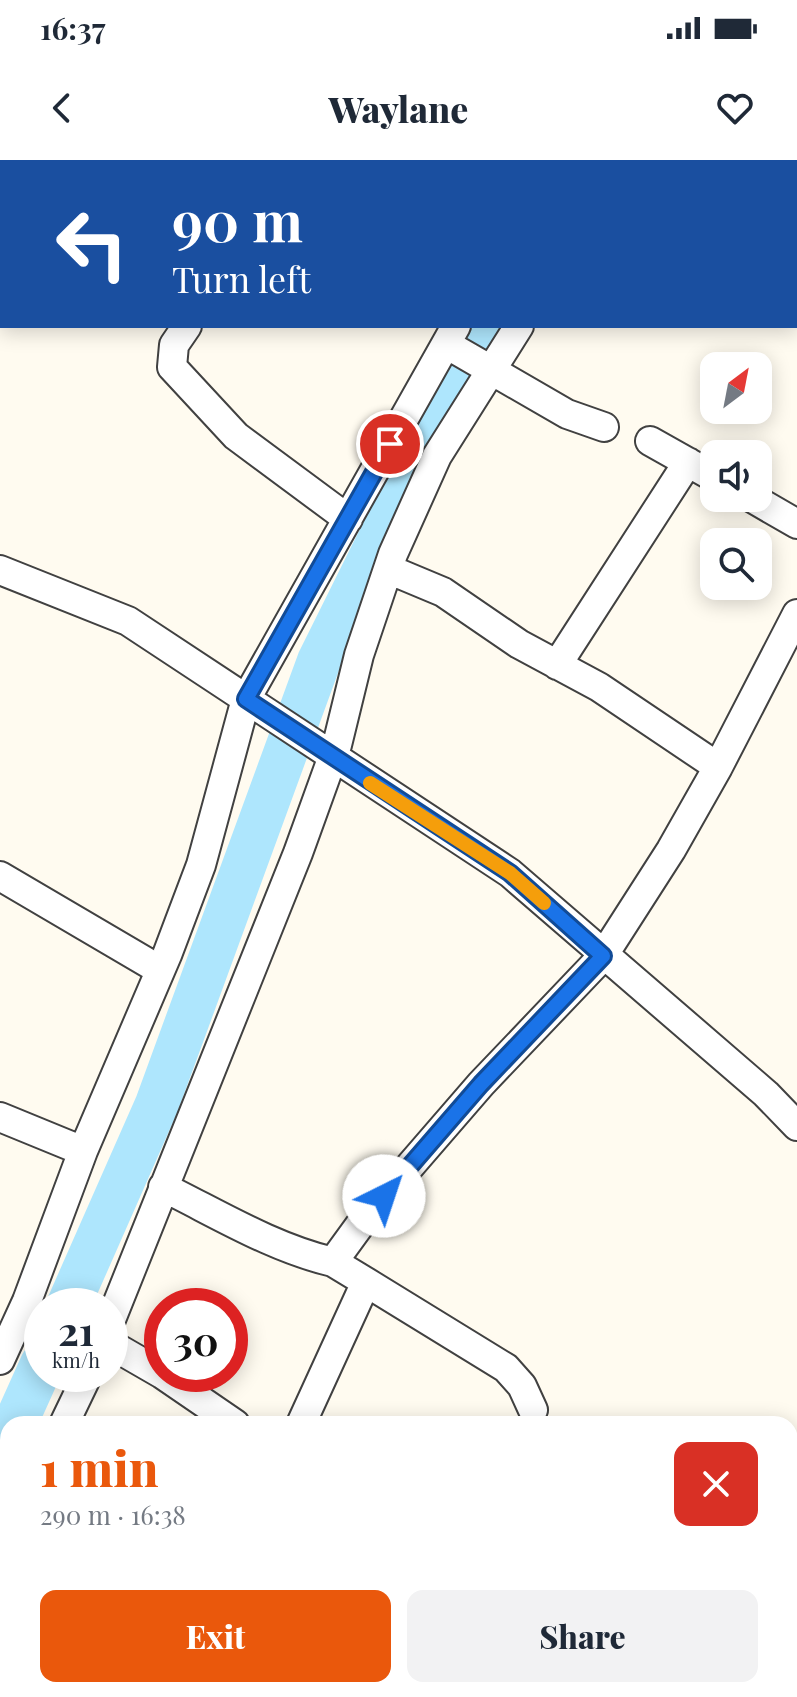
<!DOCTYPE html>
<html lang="en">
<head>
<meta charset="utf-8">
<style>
	body { margin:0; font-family:"Playfair Display",serif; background:#f2f2f3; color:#1f2937; height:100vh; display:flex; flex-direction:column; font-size:30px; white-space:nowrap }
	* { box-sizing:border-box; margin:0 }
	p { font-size:26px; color:#747a83 }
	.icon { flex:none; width:44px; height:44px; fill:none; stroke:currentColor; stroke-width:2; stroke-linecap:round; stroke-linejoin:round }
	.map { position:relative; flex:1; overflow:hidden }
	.panel { position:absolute; left:0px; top:1256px; width:798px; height:282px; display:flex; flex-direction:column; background:#fff; border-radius:24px 24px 0 0; box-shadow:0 4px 20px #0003 }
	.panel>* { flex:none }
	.top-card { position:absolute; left:0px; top:0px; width:798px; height:168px; box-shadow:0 4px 20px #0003; background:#1a4fa0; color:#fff; overflow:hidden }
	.needle { width:52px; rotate:32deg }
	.buttons { position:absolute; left:700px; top:192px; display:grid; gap:16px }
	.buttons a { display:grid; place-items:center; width:72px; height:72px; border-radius:16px; background:#fff; box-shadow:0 4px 20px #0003; font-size:40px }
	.speed { position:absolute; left:24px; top:1128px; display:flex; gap:16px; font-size:40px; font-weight:700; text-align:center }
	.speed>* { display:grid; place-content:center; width:104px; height:104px; border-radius:50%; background:#fff; box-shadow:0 4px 20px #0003; line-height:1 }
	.speed small { font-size:20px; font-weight:400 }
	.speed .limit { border:12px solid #d22; background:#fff; color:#111 }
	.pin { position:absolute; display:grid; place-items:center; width:68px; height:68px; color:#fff; margin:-34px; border:4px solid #fff; border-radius:50%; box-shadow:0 2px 8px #0007 }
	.me { position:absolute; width:88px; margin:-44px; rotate:41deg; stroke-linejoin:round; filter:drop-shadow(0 0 6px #0008) }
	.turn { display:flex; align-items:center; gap:28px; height:168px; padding:0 40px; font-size:36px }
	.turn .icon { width:104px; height:104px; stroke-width:2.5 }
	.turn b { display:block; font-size:56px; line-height:68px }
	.round { display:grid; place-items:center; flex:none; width:84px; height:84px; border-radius:16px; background:#f2f2f3 }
	.summary { display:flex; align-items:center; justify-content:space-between; height:136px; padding:0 40px }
	h1 { font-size:48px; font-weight:800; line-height:60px; color:#ea580c }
	.button { display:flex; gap:16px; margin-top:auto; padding:16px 40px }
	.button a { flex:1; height:92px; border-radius:16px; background:#ea580c; color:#fff; font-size:32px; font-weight:800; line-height:92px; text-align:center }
	.button a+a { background:#f2f2f3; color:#1f2937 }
	.status { display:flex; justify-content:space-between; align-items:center; height:56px; padding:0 40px; background:#fff; direction:ltr }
	.status svg { height:22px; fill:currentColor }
	header { display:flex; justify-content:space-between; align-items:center; height:104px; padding:0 40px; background:#fff; font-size:36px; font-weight:800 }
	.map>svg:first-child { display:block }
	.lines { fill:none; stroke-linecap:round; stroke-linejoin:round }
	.river { stroke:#aee6fd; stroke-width:44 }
	.minor-casing { stroke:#414141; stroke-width:32 }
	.minor { stroke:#fff; stroke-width:28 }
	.route-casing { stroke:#114b97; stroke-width:20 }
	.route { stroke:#1a73e8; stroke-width:14 }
	.slow { stroke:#f59e0b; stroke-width:14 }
</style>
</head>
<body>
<div class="status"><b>16:37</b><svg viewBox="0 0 49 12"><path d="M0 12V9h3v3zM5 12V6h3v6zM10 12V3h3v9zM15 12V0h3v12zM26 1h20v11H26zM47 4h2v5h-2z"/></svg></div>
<header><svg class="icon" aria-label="back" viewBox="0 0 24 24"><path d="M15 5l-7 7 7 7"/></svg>Waylane<svg class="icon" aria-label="heart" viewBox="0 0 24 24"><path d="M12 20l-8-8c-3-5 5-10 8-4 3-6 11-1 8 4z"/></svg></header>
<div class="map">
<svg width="797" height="1537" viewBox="0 0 797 1537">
	<rect width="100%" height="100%" fill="#fffbf0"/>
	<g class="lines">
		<path class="river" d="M 598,2 L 599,0
			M 68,1146 L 157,944 L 319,501 L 453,231 L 495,166
			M 15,1264 L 42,1204
			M 0,1299 L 8,1281"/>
		<defs>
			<path id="minor" d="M 428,0 L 433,2
				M 710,0 L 713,2
				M 552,2 L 554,0
				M 625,2 L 626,0
				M 796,69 L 797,70
				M 187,166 L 174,185 L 172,207 L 236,276 L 348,359
				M 446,184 L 567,254 L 604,267
				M 650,281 L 714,317
				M 752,338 L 797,364
				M 388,409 L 443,432 L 519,484 L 599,527 L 718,607
				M 0,410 L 128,461 L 510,713 L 766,934 L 797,966
				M 557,505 L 688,302
				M 0,716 L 160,810
				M 0,957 L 83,991
				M 163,1027 C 218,1054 273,1088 333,1102
				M 366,1122 L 506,1208 L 522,1226 L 533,1250
				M 110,1162 L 298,693 L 337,585 L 359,495 L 393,394 L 437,296 L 519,166
				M 110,1184 L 162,1214 L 235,1264
				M 0,1200 L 27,1141 L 83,991 L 167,795 L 201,705 L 246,539 L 456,166
				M 64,1264 L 88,1214
				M 301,1264 L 366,1122 L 333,1102 L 365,1058 L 481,924 L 603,796 L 671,690 L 718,607 L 797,454
				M 0,1406 L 8,1386
				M 790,1479 L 797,1467
				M 772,1530 L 784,1537
				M 169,1537 L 172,1530"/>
		</defs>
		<use href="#minor" class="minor-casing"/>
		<use href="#minor" class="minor"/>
	</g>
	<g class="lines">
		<defs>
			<path id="route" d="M 384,1036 L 481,924 L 603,796 L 510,713 L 246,539 L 390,284"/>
		</defs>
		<use href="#route" class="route-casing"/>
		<use href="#route" class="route"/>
		<path class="slow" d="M 370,623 L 510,713 L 544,743"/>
	</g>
</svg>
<div class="buttons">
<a><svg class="needle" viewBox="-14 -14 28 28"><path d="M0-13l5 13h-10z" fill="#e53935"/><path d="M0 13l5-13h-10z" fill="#747a83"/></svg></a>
<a><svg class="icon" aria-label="sound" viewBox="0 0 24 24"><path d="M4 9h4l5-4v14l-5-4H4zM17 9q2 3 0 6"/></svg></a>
<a><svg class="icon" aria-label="search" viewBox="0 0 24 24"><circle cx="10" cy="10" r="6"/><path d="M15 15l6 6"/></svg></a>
</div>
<div class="speed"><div>21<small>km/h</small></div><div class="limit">30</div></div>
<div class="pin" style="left:390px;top:284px;background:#d93025"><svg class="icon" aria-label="arrive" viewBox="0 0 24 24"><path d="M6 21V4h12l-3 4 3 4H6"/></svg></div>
<svg class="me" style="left:384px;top:1036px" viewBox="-20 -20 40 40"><circle r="19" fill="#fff"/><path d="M0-13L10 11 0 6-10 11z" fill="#1a73e8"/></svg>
<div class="top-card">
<div class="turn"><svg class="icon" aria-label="left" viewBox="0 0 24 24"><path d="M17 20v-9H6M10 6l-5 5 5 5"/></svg><div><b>90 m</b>Turn left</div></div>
</div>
<section class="panel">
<div class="summary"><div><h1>1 min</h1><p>290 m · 16:38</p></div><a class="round" style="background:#d93025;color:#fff"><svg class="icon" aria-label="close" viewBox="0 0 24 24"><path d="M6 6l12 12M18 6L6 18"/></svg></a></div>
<div class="button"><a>Exit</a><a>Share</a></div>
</section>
</div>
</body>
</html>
